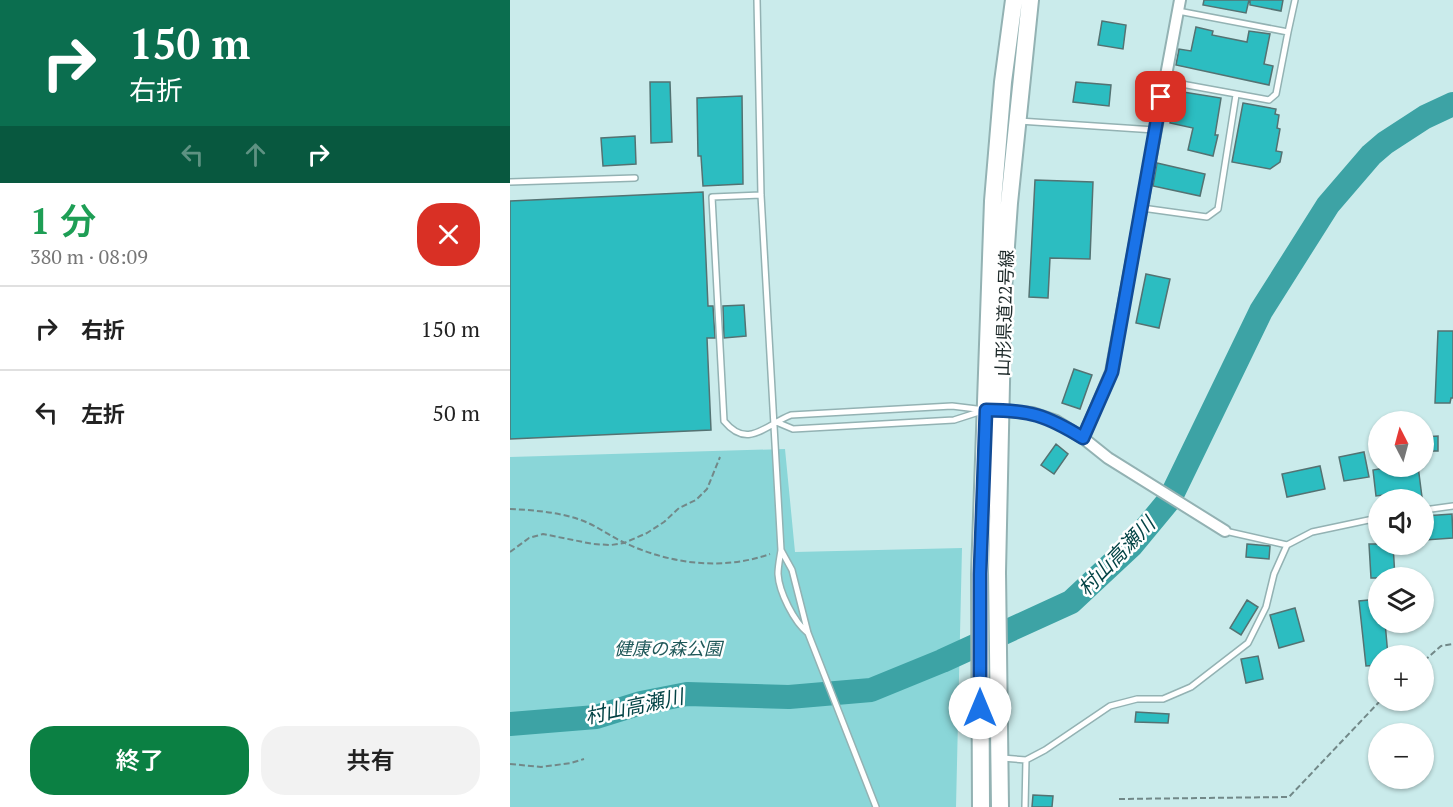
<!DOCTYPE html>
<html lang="ja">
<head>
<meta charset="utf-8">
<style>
	body { margin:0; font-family:"PT Serif","Noto Sans JP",serif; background:#f2f2f2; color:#222; height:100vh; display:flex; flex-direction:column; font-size:22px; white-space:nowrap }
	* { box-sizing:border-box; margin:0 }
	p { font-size:20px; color:#767676 }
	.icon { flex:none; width:33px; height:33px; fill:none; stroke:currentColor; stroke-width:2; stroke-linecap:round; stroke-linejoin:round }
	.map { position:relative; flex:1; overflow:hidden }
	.panel { display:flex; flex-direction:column; background:#fff; width:510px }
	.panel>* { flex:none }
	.guide { background:#0b6e4f; color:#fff; overflow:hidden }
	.needle { width:39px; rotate:354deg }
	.controls { position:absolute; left:858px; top:411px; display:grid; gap:12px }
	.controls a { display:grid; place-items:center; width:66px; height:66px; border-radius:50%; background:#fff; box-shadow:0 2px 4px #0004; font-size:30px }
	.pin { position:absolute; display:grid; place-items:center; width:51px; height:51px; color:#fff; margin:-26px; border-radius:12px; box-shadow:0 3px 9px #0006 }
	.me { position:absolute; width:66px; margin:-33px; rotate:0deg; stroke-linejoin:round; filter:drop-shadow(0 0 4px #0008) }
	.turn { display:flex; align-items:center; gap:21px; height:126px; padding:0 30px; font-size:27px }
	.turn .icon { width:78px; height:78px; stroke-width:2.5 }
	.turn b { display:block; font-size:42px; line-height:51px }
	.lanes { display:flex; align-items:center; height:57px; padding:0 30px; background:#0003; justify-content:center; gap:30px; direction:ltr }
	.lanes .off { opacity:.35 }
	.round { display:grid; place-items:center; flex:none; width:63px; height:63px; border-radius:24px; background:#f2f2f2 }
	.headline { display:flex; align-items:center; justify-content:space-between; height:102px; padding:0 30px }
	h1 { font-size:36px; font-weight:600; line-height:45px; color:#1e9e55 }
	.cta { display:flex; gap:12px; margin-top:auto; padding:12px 30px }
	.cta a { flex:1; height:69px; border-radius:24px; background:#0b8043; color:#fff; font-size:24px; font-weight:600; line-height:69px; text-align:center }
	.cta a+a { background:#f2f2f2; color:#222 }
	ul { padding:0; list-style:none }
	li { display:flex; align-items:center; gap:18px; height:84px; padding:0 30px; border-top:2px solid #e0e0e0 }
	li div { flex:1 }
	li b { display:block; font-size:22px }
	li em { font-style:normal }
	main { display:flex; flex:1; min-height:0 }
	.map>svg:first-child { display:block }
	.green { fill:#8ad6d8 }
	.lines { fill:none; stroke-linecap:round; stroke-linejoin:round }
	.river { stroke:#3da3a5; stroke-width:24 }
	.building { fill:#2cbdc1; stroke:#547272; stroke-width:1.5 }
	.lane-casing { stroke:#93b2b3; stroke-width:8 }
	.street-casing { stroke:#93b2b3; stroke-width:14 }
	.primary-casing { stroke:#93b2b3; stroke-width:20 }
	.path { stroke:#728888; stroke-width:2; stroke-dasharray:6 3; stroke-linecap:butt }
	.lane { stroke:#fff; stroke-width:5 }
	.street { stroke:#fff; stroke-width:10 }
	.primary { stroke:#fff; stroke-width:16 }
	.route-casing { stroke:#114b97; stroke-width:15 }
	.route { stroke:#1a73e8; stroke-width:10 }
	.labels { text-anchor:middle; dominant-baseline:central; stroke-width:5; stroke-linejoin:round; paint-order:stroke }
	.street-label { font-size:18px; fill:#1e2a2a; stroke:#fff }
	.park-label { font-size:18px; font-style:italic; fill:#1f5859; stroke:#fff }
	.water-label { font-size:20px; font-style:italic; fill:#044446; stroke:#fff }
</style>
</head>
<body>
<main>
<section class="panel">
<div class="guide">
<div class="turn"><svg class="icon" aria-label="right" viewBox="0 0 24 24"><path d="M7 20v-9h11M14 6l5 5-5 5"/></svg><div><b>150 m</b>右折</div></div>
<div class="lanes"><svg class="icon off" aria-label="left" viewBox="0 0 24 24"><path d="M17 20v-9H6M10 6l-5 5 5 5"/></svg><svg class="icon off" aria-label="ahead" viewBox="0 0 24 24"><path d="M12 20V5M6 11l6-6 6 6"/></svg><svg class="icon" aria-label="right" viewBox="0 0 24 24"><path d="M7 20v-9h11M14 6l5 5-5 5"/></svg></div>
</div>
<div class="headline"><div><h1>1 分</h1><p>380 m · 08:09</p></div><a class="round" style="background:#d93025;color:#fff"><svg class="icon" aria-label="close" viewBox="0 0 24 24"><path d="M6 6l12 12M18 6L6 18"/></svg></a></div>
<ul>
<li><svg class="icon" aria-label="right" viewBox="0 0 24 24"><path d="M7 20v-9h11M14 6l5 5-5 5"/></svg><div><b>右折</b></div><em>150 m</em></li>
<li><svg class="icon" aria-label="left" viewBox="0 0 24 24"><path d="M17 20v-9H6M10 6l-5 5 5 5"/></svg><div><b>左折</b></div><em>50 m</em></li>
</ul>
<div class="cta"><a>終了</a><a>共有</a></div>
</section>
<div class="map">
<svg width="943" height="807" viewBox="0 0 943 807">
	<rect width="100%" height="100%" fill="#caebeb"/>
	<path class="green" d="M 275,449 L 285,552 L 452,548 L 446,807 L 0,807 L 0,457 Z"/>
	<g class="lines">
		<path class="river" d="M 0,724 L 86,717 L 131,703 L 177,694 L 279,697 L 361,690 L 432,661 L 561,602 L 621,546 L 660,499 L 751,311 L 818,205 L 861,155 L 875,143 L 915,117 L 943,104"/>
	</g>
	<path class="building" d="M 694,0 L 739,0 L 736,13 L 693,5 Z
		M 740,0 L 773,0 L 771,11 L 740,5 Z
		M 592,21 L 616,25 L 613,49 L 588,45 Z
		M 686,27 L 703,31 L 702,35 L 737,42 L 739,31 L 760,34 L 754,64 L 763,66 L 759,85 L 666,65 L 669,49 L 681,51 Z
		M 140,82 L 160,82 L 162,142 L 141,143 Z
		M 566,82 L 601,85 L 599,106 L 563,102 Z
		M 667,91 L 711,98 L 705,135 L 708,135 L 703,156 L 678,150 L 683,128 L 660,123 Z
		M 232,96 L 233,184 L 193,186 L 191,156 L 188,156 L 187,98 Z
		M 733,103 L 766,109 L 765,114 L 769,115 L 767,128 L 770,129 L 766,151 L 772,152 L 770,162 L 760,169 L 722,162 Z
		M 125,136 L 126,164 L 93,166 L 91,138 Z
		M 647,163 L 695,174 L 690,196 L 643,186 Z
		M 525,180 L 583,182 L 580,259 L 540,258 L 538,298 L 519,297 Z
		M 193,192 L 198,306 L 203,306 L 205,338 L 197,338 L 201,430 L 0,439 L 0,201 Z
		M 636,274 L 660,279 L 649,328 L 626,323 Z
		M 234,305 L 236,336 L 214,338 L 213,306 Z
		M 928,331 L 943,331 L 943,398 L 941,398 L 940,403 L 925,403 Z
		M 564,369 L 582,375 L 570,409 L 552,403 Z
		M 928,436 L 928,451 L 914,451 L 914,437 Z
		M 546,444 L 558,454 L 544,474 L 531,465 Z
		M 854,452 L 859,477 L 834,481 L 829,457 Z
		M 810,466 L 815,489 L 777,497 L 772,474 Z
		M 885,466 L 908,466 L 912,497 L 890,500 L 889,493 L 866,496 L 863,470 Z
		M 942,514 L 943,538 L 915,540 L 914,516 Z
		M 737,544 L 760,546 L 759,559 L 736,557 Z
		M 859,544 L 883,544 L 885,578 L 861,578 Z
		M 868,599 L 868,622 L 875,622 L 878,656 L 868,656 L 868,665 L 856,666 L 849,601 Z
		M 737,600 L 748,607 L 731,635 L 720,628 Z
		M 785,608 L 794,641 L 769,648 L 760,615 Z
		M 748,656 L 753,679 L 736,683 L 731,659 Z
		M 626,712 L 659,714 L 658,723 L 625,722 Z
		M 523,795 L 543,796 L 542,807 L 522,807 Z"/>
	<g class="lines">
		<defs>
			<path id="lane" d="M 247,0 L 251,195 L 271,550 C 270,557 268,566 268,574 C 269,592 284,622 298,633
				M 668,11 L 778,32 L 785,0
				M 655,81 L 759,100 L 766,94 L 778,32
				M 509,121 L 645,130
				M 0,182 L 125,178
				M 251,195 L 202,197 L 214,421 C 238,450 255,425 281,415 L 442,406 L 475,410
				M 632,208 L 697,217 L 708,209 L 726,95
				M 264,421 L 283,429 L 444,420 L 472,411
				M 914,510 L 943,506
				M 715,531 L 777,545 L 802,532 L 868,518
				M 271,550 L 282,570 L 298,633 L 366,807
				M 492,758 L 516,760 L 535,750 L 600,706 L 627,699 L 653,699 L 681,687 L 738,643 L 756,607 L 764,574 L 777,545
				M 515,807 L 516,760"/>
			<path id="street" d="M 485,410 L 522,413 L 546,421 L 573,438 L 598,458 L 715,531
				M 573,438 L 601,372 L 670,0"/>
			<path id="primary" d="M 471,807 L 470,574 L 483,201 L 493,82 L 504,0
				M 490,807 L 487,572 L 493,289 L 499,203 L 520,0"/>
		</defs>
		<use href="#lane" class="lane-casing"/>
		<use href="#street" class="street-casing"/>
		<use href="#primary" class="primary-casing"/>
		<path class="path" d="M 0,509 C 22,510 47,512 68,519 C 84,524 98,535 113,542 C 159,564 212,571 260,554
			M 0,552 L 19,538 L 33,534 L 83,544 L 101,545 L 114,543 L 137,533 L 154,522 L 169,508 L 186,500 L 197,489 L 210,457
			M 914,661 L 931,646 L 943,644
			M 0,764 L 31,767 L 61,763 L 74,759
			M 609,799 L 779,797 L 871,700"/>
		<use href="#lane" class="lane"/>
		<use href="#street" class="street"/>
		<use href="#primary" class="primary"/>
	</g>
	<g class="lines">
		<defs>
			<path id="route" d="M 470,708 L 470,574 L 476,410 C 519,410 536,415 573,438 L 602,372 L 651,97"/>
		</defs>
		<use href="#route" class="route-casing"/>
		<use href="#route" class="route"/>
	</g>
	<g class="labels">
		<g class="street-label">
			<text transform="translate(494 313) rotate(-88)">山形県道22号線</text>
		</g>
		<g class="park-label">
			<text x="158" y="648">健康の森公園</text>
		</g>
		<g class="water-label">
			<text transform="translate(606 556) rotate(-46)">村山高瀬川</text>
			<text transform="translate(124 706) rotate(-12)">村山高瀬川</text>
		</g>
	</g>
</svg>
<div class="controls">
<a><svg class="needle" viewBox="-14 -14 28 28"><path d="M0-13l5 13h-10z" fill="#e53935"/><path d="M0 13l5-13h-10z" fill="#767676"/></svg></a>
<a><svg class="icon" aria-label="sound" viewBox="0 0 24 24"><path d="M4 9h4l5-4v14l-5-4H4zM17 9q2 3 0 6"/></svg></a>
<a><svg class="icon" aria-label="layers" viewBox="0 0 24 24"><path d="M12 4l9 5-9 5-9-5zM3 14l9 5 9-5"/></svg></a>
<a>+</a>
<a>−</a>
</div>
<div class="pin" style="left:651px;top:97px;background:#d93025"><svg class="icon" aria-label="arrive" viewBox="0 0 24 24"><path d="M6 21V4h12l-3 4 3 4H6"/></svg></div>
<svg class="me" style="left:470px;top:708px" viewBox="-20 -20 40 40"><circle r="19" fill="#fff"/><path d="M0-13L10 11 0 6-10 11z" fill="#1a73e8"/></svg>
</div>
</main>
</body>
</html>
